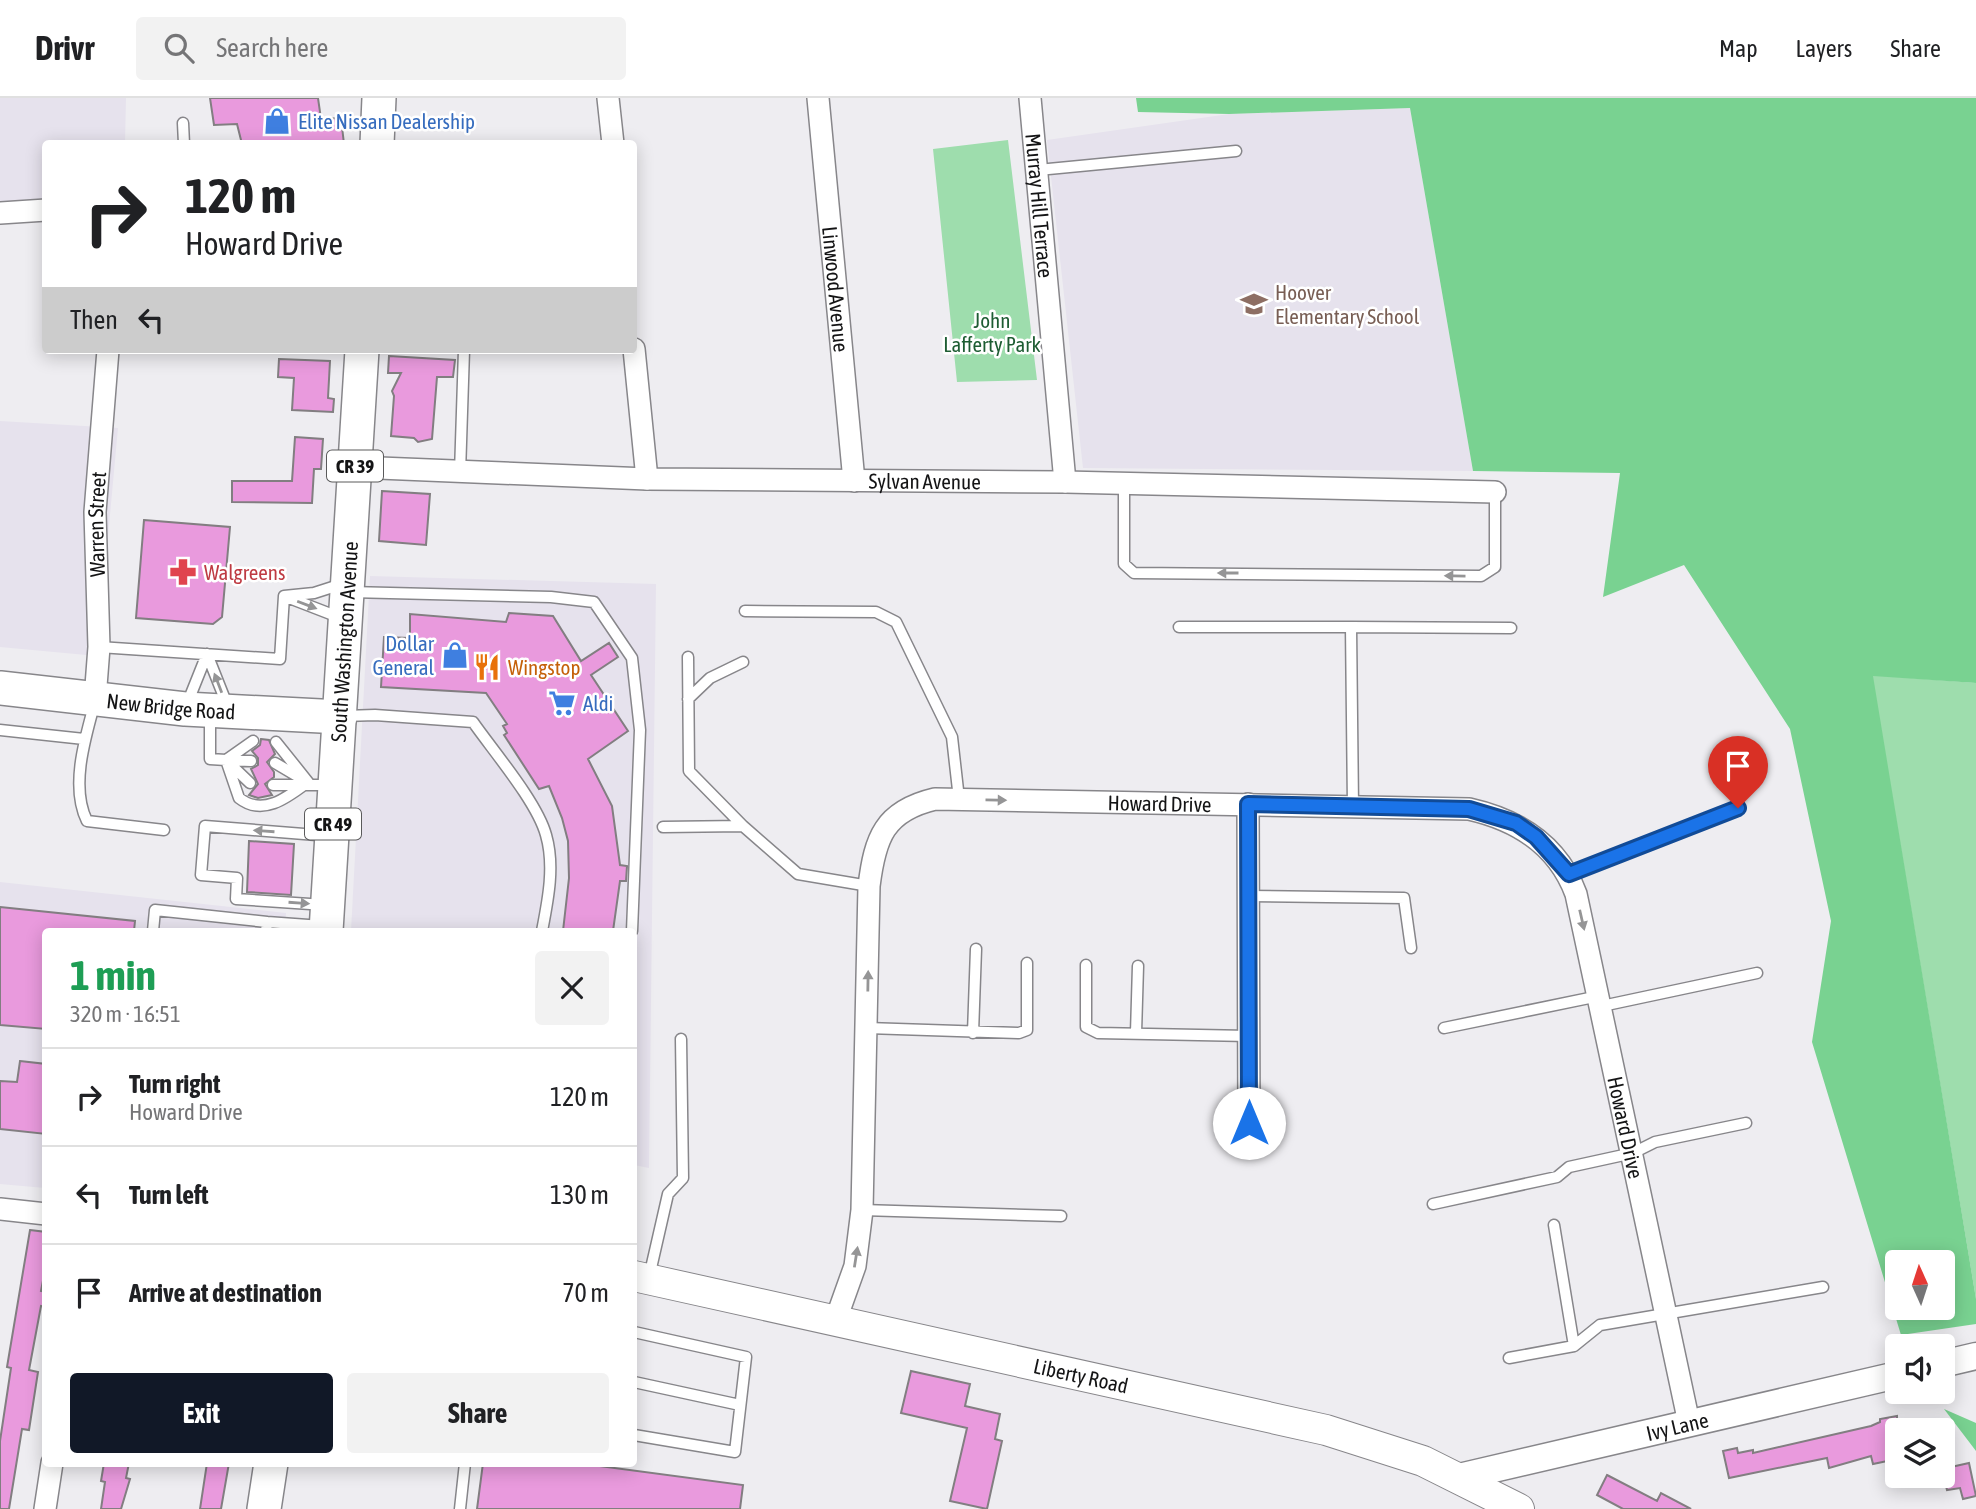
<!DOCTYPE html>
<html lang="en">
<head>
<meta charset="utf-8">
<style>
	body { margin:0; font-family:"Asap Condensed",sans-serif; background:#f2f2f2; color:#202124; height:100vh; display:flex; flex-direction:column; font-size:26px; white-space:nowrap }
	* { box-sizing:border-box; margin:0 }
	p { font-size:23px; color:#757577 }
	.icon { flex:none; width:38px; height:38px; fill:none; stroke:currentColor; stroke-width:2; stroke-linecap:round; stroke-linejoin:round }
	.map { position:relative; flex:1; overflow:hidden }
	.panel { position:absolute; left:42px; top:830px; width:595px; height:539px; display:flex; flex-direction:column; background:#fff; border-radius:7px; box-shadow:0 4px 18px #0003 }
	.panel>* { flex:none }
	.top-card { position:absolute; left:42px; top:42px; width:595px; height:214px; border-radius:7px; box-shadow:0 4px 18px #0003; background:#fff; color:#202124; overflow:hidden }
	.needle { width:46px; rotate:357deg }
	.fabs { position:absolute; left:1885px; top:1152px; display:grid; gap:14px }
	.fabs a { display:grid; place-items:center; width:70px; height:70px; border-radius:7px; background:#fff; box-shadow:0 4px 18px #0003; font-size:35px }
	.pin { position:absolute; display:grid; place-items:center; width:60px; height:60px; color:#fff; margin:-72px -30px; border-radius:50% 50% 50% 0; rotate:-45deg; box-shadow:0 0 7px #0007 }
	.pin .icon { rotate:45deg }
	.me { position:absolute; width:77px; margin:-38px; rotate:0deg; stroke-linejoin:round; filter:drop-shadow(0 0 5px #0008) }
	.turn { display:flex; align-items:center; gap:24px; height:147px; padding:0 28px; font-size:32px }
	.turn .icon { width:91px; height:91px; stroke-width:2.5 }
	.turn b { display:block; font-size:49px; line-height:60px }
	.then { display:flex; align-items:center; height:66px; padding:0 28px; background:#0003; gap:14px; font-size:26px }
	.round { display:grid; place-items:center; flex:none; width:74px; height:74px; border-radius:7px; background:#f2f2f2 }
	.headline { display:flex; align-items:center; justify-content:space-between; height:119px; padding:0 28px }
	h1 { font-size:42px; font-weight:700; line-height:52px; color:#1e9e55 }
	.button { display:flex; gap:14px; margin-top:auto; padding:14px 28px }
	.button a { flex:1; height:80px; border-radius:7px; background:#111827; color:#fff; font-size:28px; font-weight:700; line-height:80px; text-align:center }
	.button a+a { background:#f2f2f2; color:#202124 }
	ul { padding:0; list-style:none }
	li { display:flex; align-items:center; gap:21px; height:98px; padding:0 28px; border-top:2px solid #e0e0e0 }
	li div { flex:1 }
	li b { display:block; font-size:26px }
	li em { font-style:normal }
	header { display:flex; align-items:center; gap:42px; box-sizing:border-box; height:98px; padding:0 35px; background:#fff; border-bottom:2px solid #e0e0e0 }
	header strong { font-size:33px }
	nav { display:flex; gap:38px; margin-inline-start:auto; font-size:24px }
	.search { width:490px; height:63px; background:#f2f2f2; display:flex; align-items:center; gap:18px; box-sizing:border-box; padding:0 24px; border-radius:7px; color:#757577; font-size:26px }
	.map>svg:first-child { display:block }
	.built { fill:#e6e2ed }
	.green { fill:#9eddad }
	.forest { fill:#79d291; fill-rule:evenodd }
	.building { fill:#e99add; stroke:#827e81; stroke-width:2 }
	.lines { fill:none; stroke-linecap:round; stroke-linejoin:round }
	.service-casing { stroke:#87868a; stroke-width:13 }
	.minor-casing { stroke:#87868a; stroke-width:24 }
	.tertiary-casing { stroke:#87868a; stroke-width:29 }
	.secondary-casing { stroke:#87868a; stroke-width:32 }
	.primary-casing { stroke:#87868a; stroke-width:36 }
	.service { stroke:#fff; stroke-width:10 }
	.minor { stroke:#fff; stroke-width:21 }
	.tertiary { stroke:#fff; stroke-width:26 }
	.secondary { stroke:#fff; stroke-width:30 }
	.primary { stroke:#fff; stroke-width:33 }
	.oneway { fill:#959596 }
	.route-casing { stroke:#114b97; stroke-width:18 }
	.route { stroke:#1a73e8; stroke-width:12 }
	.labels { text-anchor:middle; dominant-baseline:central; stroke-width:5; stroke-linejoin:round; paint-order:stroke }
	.shield { fill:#fff; stroke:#5a5a5b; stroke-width:2 }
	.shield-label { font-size:19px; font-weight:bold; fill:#141415 }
	.shop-label { font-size:21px; fill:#366cbe; stroke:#fff; text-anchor:start }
	.street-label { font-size:21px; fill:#141415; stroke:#fff }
	.education-label { font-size:21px; fill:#785e54; stroke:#fff; text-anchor:start }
	.park-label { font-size:21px; fill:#1e5d33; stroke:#fff }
	.health-label { font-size:21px; fill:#be3a42; stroke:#fff; text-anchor:start }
	.food-label { font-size:21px; fill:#c56008; stroke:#fff; text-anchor:start }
</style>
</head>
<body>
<header>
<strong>Drivr</strong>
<div class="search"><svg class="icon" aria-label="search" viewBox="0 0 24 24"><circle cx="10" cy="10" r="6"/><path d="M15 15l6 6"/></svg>Search here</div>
<nav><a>Map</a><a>Layers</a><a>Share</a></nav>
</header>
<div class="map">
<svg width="1976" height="1411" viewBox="0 0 1976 1411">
	<rect width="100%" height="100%" fill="#eeedf1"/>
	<path class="built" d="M 0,0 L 126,0 L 125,45 L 46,46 L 45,116 L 0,120 Z
		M 1410,10 L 1473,373 L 1083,370 L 1047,42 L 1229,16 Z
		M 0,323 L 118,330 L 97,558 L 0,549 Z
		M 370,478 L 656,486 L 649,1070 L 634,1067 L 634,833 L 351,833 Z
		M 0,784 L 286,815 L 285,833 L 46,833 L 45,1090 L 0,1086 Z"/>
	<path class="green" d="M 1008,42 L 1037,282 L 957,284 L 933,51 Z
		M 1872,577 L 1976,585 L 1976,1201 Z"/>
	<path class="forest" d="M 1136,0 L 1976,0 L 1976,585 L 1873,578 L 1976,1201 L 1976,1226 L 1901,1237 L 1812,944 L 1831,823 L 1790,631 L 1684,467 L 1603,499 L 1620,375 L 1473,373 L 1410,10 L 1229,16 L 1138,14 ZM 1897,1164 L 1942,1164 L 1942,1209 L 1897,1209 Z
		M 1944,1311 L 1976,1325 L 1976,1353 Z"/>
	<path class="building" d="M 210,0 L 318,0 L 321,21 L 341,20 L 344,46 L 242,46 L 237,26 L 214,27 Z
		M 389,258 L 455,262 L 453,279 L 437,279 L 432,341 L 418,344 L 414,340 L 391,338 L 394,298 L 392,293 L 401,275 L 388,275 Z
		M 279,261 L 330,263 L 328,300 L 334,301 L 333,314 L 292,312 L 294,280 L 278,279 Z
		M 295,339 L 323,341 L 321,371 L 314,371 L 312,405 L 232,404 L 232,383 L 292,383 Z
		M 382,393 L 430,396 L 426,447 L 379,443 Z
		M 144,422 L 230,429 L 222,519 L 213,526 L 136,520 Z
		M 509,515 L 553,518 L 581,563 L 609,545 L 618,559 L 591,577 L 628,633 L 588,661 L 612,708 L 620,767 L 627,768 L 626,783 L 620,783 L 613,833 L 563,833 L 569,780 L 568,743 L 562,720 L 549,688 L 539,691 L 504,637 L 507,635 L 503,628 L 507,626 L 486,595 L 381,589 L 384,539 L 410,540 L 410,516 L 506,524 Z
		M 261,641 L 269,642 L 275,656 L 267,664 L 274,674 L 274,679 L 265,686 L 272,697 L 258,700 L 249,697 L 258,686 L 251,671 L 258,667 L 258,660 L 252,653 L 260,647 Z
		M 249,743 L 294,746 L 291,797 L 247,794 Z
		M 0,809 L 135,823 L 134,833 L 46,833 L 46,931 L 0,927 Z
		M 20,963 L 46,966 L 46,1036 L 0,1031 L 0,983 L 17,984 Z
		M 30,1132 L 46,1134 L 46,1167 L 41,1193 L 46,1194 L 46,1209 L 41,1208 L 29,1272 L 38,1274 L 29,1332 L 22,1331 L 9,1411 L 0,1411 L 0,1343 L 11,1270 L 7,1269 Z
		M 911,1273 L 970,1286 L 965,1308 L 1000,1316 L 995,1341 L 1002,1343 L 987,1411 L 950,1403 L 967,1330 L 901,1315 Z
		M 1897,1318 L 1897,1361 L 1873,1366 L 1871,1358 L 1829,1370 L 1827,1360 L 1729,1380 L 1723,1353 L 1737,1350 L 1738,1355 L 1753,1352 L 1753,1355 L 1871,1328 L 1880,1324 L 1880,1321 Z
		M 104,1365 L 129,1365 L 126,1380 L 130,1381 L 121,1411 L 101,1411 L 105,1384 L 101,1383 Z
		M 207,1365 L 229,1365 L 221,1411 L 200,1411 Z
		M 483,1365 L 577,1365 L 743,1387 L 740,1411 L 477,1411 Z
		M 1969,1365 L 1976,1398 L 1963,1401 L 1960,1390 L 1947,1392 L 1942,1371 Z
		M 1607,1377 L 1657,1403 L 1661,1395 L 1691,1411 L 1623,1411 L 1597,1397 Z"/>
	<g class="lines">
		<defs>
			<path id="service" d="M 183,25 L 184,46
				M 1038,72 L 1236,53
				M 460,375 L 464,252
				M 1124,385 L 1124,466 L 1134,475 L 1481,478 L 1495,469 L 1495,394
				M 350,494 L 551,499 L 594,504 L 632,560 L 640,632 L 632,833
				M 745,513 L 876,514 L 896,524 L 952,639 L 959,701
				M 341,520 L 284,498 L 314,495 L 342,486
				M 1179,529 L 1351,529
				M 99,549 L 280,561 L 284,498
				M 207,556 L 228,609
				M 688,559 L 689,673 L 743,728
				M 688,601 L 710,580 L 743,564
				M 95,604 C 85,640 70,689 87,723 L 164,732
				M 187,606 L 207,556
				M 210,615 L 210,661 L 226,662 L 253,643
				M 344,618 L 375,617 L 473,624 C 494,654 537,704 546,737 C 555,768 548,802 542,833
				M 0,632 L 84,641
				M 276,644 L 308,684
				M 226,662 L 239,700 C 263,719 288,699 308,684
				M 226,662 L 251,663
				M 228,664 L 250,685
				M 275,665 L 302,681
				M 273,687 L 330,687
				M 1353,709 L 1351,529 L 1511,530
				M 663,729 L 743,728 L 798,776 L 869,788
				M 1569,776 L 1738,710
				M 1248,798 L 1404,800 L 1411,850
				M 325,807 L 236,801 L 237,780 L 201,777 L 205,728 L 329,738
				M 153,833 L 155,812 L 267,824
				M 266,833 L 267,824 L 322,828
				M 1086,867 L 1086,929 L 1098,935 L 1249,938
				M 1602,908 L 1757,875
				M 867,930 L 1019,935 L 1027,932 L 1027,865
				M 1444,930 L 1599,898
				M 973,935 L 976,851
				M 1136,935 L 1138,868
				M 1433,1106 L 1557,1079 L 1569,1069 L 1633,1055 L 1655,1044 L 1746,1025
				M 862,1112 L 1061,1118
				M 1554,1127 L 1574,1248
				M 649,1179 L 668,1096 L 683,1080 L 681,941
				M 634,1234 L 746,1259 L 735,1354 L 634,1337
				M 1509,1260 L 1574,1248 L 1600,1227 L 1823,1189
				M 634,1284 L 740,1307
				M 460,1411 L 465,1365"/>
			<g id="minor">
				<path d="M 608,0 L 613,46"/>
				<path id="s1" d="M 818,0 L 854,383"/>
				<path id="s2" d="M 1030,0 L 1065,384"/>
				<path d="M 0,115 L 46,112"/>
				<path d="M 634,251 L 647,381"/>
				<path id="s3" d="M 355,369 L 647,381 L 1065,384 L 1495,394"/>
				<path id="s4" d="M 95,601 L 99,549 L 95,414 L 108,252"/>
				<path d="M 1248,706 L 1249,1025"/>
				<path d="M 0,1111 L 46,1116"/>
				<path id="s5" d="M 835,1224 L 855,1168 L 862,1112 L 869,788 C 875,740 884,713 935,701 L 1469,711 C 1518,722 1558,747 1576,796 L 1689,1325"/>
				<path d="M 45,1411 L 52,1365"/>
			</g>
			<g id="tertiary">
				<path d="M 1942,1266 L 1976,1258"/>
				<path id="s6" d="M 1459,1379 L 1897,1277"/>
			</g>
			<g id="secondary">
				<path id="s7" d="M 634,1178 L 1326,1332 L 1423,1363 L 1519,1411"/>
			</g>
			<g id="primary">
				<path d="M 377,46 L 379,0"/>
				<path id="s8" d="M 0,590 L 185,611 L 340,619"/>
				<path id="s9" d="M 326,833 L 362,252"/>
				<path d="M 264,1411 L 271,1365"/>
			</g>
		</defs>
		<use href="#service" class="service-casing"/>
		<use href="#minor" class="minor-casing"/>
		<use href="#tertiary" class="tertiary-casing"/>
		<use href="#secondary" class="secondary-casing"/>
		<use href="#primary" class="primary-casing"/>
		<use href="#service" class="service"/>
		<use href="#minor" class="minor"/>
		<use href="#tertiary" class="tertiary"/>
		<use href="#secondary" class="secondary"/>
		<use href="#primary" class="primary"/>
	</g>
	<defs><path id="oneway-solid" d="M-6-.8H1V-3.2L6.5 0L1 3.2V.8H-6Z" transform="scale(1.75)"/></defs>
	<g class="oneway">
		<use href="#oneway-solid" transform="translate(1228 475) rotate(180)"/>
		<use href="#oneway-solid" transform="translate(1455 478) rotate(-179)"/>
		<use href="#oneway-solid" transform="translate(307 507) rotate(21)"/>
		<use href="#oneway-solid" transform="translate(218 585) rotate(-111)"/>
		<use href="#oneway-solid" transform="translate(996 702) rotate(1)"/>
		<use href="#oneway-solid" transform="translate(264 733) rotate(-176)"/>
		<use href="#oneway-solid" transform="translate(299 805) rotate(4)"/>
		<use href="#oneway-solid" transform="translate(1582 822) rotate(77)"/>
		<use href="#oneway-solid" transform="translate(868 883) rotate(-89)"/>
		<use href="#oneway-solid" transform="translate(856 1159) rotate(-81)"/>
	</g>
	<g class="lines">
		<defs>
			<path id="route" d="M 1249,1025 L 1248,706 L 1469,711 L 1516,725 L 1536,739 L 1569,776 L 1738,710"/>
		</defs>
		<use href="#route" class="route-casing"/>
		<use href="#route" class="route"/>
	</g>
	<defs>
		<symbol id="shop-bare" viewBox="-9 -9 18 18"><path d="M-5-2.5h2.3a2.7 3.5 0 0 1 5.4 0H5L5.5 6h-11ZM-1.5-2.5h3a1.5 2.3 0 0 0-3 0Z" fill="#3f7fe0" stroke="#fff" stroke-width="2.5" paint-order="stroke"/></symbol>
		<symbol id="school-bare" viewBox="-9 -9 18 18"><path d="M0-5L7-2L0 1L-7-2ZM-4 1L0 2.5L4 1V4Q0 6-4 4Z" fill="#8d6e63" stroke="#fff" stroke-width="2.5" paint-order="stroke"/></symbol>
		<symbol id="pharmacy-bare" viewBox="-9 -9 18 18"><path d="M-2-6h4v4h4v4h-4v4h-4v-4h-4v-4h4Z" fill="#e0444e" stroke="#fff" stroke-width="2.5" paint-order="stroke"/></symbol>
		<symbol id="restaurant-bare" viewBox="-9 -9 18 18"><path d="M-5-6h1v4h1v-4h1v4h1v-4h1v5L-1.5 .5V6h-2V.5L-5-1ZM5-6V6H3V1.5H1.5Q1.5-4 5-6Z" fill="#e8710a" stroke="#fff" stroke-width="2.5" paint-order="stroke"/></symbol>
		<symbol id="supermarket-bare" viewBox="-9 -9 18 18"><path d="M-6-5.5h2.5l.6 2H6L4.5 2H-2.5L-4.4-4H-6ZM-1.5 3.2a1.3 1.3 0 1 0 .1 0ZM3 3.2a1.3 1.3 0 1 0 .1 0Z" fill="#3f7fe0" stroke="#fff" stroke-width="2.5" paint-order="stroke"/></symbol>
	</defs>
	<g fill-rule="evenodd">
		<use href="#shop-bare" x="258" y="4" width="38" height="38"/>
		<use href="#school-bare" x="1235" y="187" width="38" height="38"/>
		<use href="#pharmacy-bare" x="164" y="455" width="38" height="38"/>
		<use href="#shop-bare" x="436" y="538" width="38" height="38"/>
		<use href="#restaurant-bare" x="468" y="550" width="38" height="38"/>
		<use href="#supermarket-bare" x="543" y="586" width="38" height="38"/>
	</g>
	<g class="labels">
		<g class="shield">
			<rect x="327" y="352.5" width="56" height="31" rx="5"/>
			<rect x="305" y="710.5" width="56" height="31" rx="5"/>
		</g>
		<g class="shield-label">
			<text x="355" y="368">CR 39</text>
			<text x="333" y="726">CR 49</text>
		</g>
		<g class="shop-label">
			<text x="298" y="23">Elite Nissan Dealership</text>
			<text x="434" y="545" text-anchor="end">Dollar<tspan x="434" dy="24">General</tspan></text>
			<text x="583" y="605">Aldi</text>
		</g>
		<g class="street-label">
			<text stroke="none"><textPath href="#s2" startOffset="108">Murray Hill Terrace</textPath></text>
			<text stroke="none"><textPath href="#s1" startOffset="192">Linwood Avenue</textPath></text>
			<text stroke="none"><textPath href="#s3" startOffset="570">Sylvan Avenue</textPath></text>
			<text stroke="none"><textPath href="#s4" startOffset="175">Warren Street</textPath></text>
			<text stroke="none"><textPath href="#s9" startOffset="290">South Washington Avenue</textPath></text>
			<text stroke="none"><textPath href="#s8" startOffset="172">New Bridge Road</textPath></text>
			<text stroke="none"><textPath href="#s5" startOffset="784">Howard Drive</textPath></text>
			<text stroke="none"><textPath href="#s5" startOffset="1475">Howard Drive</textPath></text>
			<text stroke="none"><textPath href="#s7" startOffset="458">Liberty Road</textPath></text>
			<text stroke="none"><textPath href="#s6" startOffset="224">Ivy Lane</textPath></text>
		</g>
		<g class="education-label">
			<text x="1275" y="194">Hoover<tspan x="1275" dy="24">Elementary School</tspan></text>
		</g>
		<g class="park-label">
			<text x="992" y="222">John<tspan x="992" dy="24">Lafferty Park</tspan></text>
		</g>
		<g class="health-label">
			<text x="204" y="474">Walgreens</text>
		</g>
		<g class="food-label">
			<text x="508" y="569">Wingstop</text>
		</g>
	</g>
</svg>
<div class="fabs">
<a><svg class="needle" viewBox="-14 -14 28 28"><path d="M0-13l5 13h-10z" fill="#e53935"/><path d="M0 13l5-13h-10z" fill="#757577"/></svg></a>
<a><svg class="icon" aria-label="sound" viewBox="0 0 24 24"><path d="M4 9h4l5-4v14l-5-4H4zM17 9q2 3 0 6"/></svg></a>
<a><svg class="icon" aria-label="layers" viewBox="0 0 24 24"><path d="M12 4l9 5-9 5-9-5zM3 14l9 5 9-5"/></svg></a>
</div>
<div class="pin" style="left:1738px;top:710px;background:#d93025"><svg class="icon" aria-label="arrive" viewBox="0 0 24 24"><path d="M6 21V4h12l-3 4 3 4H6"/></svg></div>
<svg class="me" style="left:1249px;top:1025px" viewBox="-20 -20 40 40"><circle r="19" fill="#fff"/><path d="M0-13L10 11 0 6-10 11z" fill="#1a73e8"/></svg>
<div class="top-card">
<div class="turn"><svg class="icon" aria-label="right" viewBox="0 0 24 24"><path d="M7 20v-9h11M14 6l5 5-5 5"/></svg><div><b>120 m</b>Howard Drive</div></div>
<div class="then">Then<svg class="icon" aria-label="left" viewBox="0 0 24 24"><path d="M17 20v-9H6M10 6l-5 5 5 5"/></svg></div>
</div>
<section class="panel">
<div class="headline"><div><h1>1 min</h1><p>320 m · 16:51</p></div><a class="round"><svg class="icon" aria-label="close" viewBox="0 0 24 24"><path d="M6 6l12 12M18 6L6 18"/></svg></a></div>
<ul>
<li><svg class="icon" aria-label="right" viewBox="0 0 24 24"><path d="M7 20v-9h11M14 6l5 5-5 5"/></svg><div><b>Turn right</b><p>Howard Drive</p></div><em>120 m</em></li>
<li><svg class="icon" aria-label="left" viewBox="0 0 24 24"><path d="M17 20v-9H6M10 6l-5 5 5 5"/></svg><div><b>Turn left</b></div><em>130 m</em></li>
<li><svg class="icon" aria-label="arrive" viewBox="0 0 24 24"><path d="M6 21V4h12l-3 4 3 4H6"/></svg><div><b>Arrive at destination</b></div><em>70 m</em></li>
</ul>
<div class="button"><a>Exit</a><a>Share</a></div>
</section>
</div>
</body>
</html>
